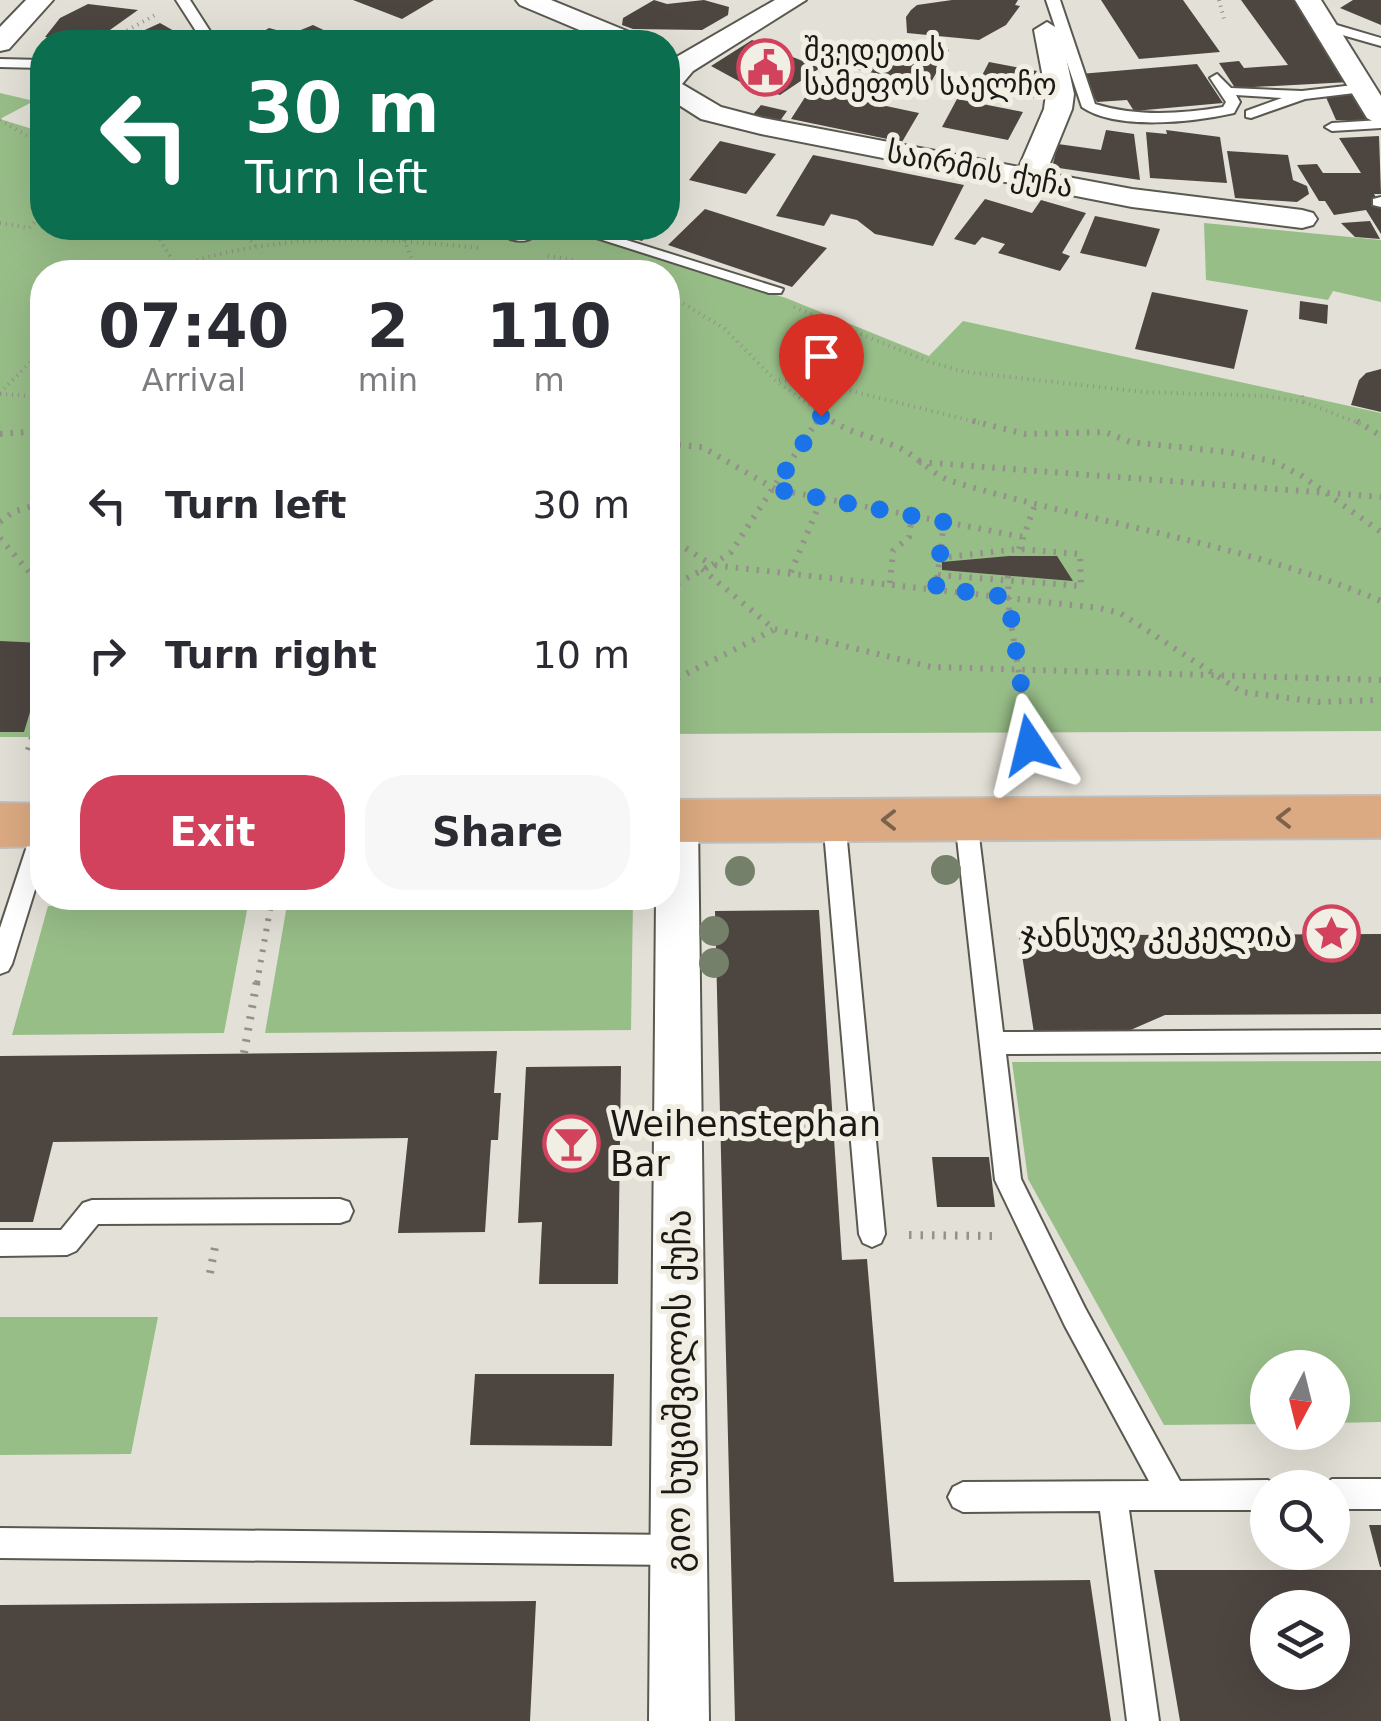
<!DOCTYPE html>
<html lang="en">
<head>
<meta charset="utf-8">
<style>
	body { margin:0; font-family:"DejaVu Sans","Noto Sans Georgian",sans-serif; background:#f7f7f7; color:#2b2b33; height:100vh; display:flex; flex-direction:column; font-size:38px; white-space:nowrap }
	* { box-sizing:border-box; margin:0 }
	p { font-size:32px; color:#7c7c81 }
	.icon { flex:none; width:55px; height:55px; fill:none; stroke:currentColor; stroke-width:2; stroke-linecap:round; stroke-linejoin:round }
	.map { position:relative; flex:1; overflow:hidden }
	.side { position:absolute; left:30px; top:260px; width:650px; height:650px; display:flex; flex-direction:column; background:#fff; border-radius:40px; box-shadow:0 10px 40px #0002 }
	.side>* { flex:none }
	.banner { position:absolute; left:30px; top:30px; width:650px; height:210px; border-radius:40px; box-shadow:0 10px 40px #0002; background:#0b6e4f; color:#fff; overflow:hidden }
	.needle { width:65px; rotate:187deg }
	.controls { position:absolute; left:1250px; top:1350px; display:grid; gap:20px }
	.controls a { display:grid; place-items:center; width:100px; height:100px; border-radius:50%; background:#fff; box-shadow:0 10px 40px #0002; font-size:50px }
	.pin { position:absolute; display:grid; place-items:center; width:85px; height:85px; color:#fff; margin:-102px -42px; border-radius:50% 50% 50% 0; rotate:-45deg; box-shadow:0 0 10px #0007 }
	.pin .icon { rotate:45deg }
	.me { position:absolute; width:110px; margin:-55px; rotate:350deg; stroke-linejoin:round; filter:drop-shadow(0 0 8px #0008) }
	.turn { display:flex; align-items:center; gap:35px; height:210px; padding:0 50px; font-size:45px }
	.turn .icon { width:130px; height:130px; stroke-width:2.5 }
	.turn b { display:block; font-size:70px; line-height:85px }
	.eta { display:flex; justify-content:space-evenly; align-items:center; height:170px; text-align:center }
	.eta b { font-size:60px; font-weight:700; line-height:70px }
	.cta { display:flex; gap:20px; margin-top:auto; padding:20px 50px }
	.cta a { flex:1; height:115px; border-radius:40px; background:#d2425c; color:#fff; font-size:40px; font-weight:700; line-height:115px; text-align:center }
	.cta a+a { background:#f7f7f7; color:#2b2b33 }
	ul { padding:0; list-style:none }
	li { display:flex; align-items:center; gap:30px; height:150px; padding:0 50px }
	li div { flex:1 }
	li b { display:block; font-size:38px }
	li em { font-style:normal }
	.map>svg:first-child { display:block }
	.green { fill:#98be88 }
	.building { fill:#4d4540; fill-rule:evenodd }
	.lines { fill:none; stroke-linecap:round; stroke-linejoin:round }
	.service-casing { stroke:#5a5950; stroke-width:4 }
	.minor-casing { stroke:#5a5950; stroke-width:4 }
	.primary-casing { stroke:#bfbfbe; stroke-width:4 }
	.path-far2 { stroke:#93918a; stroke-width:4; stroke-dasharray:1 5; stroke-linecap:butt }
	.path-far1 { stroke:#93918a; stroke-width:6; stroke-dasharray:2.5 8; stroke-linecap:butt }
	.path { stroke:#93918a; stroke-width:8; stroke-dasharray:2.5 9; stroke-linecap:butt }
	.service { fill:#fff; fill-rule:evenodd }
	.minor { fill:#fff; fill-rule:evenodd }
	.primary { fill:#dbaa82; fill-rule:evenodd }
	.tree { fill:#75806a }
	.oneway { stroke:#7a624c }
	.route { stroke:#1a73e8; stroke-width:18; stroke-dasharray:0 32.4 }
	.labels { text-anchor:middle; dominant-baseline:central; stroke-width:10; stroke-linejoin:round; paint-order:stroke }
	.far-poi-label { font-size:30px; fill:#1a1916; stroke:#f1eee4; text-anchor:start }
	.far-street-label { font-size:30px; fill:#1a1916; stroke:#f1eee4 }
	.poi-label { font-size:35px; fill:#1a1916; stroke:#f1eee4; text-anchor:end }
	.street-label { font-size:35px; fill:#1a1916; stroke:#f1eee4 }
</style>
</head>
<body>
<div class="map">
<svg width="1381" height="1721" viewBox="0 0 1381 1721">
	<rect width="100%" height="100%" fill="#e3e1d7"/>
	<path class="green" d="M 0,93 L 34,101 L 0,119 L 42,132 L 42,228 L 486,228 L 529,238 L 540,228 L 559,228 L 786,298 L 929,356 L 963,321 L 1381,413 L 1381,731 L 668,734 L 668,272 L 42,272 L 42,737 L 0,737 Z
		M 1204,223 L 1381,240 L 1381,302 L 1333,291 L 1328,300 L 1206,280 Z
		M 633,900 L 631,1030 L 265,1033 L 287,905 Z
		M 248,905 L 224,1033 L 12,1035 L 48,906 Z
		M 1381,1061 L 1381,1422 L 1333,1423 L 1332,1368 L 1268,1368 L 1267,1424 L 1164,1425 L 1028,1179 L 1012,1062 Z
		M 0,1317 L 158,1317 L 131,1454 L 0,1455 Z"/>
	<path class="building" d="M 353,0 L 434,0 L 402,19 Z
		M 654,0 L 667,4 L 704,0 L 729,7 L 728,15 L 702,30 L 633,29 L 622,25 L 623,18 Z
		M 952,0 L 1018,0 L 1015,5 L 1020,6 L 1006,25 L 979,40 L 907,33 L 906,17 L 911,10 L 917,5 Z
		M 1101,0 L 1183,0 L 1220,52 L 1139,59 Z
		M 1241,0 L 1296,0 L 1350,82 L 1235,88 L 1219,63 L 1239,61 L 1244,68 L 1288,65 Z
		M 1353,0 L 1381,0 L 1381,25 L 1340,8 Z
		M 88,4 L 138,10 L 93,42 L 45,37 L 60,18 Z
		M 160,23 L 190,40 L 109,42 L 123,40 Z
		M 313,25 L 332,34 L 306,42 L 217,42 L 228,31 L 250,39 L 269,28 L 291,34 Z
		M 752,40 L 768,47 L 820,68 L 780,95 L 744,84 L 711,66 Z
		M 913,43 L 949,50 L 930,84 L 854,69 L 869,45 L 907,53 Z
		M 989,62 L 1037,71 L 1033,77 L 1043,79 L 1034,98 L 976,87 Z
		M 1197,64 L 1223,103 L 1134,111 L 1127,100 L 1097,102 L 1080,74 Z
		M 809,91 L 872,103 L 919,113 L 902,142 L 791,119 Z
		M 1325,95 L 1357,95 L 1369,121 L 1336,120 Z
		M 957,99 L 1023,112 L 1008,140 L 942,127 Z
		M 761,105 L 787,111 L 777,125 L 750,118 Z
		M 1106,130 L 1134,134 L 1140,180 L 1052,167 L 1058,144 L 1101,150 Z
		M 1166,130 L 1220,137 L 1227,183 L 1150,178 L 1146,132 L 1167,134 Z
		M 1379,136 L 1381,194 L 1374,194 L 1381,205 L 1381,234 L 1366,210 L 1334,215 L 1325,201 L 1319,201 L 1297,165 L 1317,164 L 1323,173 L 1361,173 L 1339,138 Z
		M 720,141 L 776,154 L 746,194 L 689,180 Z
		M 1227,151 L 1288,155 L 1293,180 L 1307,186 L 1309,194 L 1297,202 L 1235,198 Z
		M 813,155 L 884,169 L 964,185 L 933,246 L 875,234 L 857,220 L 831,214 L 824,226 L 776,216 Z
		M 985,199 L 1032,213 L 1041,200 L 1086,213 L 1062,253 L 1070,256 L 1060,271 L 998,253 L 1005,244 L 982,237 L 975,245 L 954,239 Z
		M 705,209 L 827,248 L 792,287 L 668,245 Z
		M 1095,216 L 1160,229 L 1146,267 L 1080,253 Z
		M 1370,221 L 1380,239 L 1355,237 L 1341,223 Z
		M 596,228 L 653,228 L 642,241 Z
		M 1152,292 L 1248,310 L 1234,369 L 1135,349 Z
		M 1300,301 L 1328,305 L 1327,324 L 1299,319 Z
		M 1381,369 L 1381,412 L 1351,405 L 1359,380 L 1366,373 Z
		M 1009,556 L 1057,556 L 1073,581 L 942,570 L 942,562 Z
		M 0,641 L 42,643 L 42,672 L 24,732 L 0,732 Z
		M 819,910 L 842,1260 L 867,1259 L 894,1582 L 1090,1580 L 1111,1721 L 735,1721 L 715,911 Z
		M 1107,928 L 1108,935 L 1381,934 L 1381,1014 L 1165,1015 L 1126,1032 L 1034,1033 L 1018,929 Z
		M 497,1051 L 494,1093 L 501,1093 L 498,1140 L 491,1140 L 485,1232 L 398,1233 L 408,1138 L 53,1142 L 33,1222 L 0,1222 L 0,1056 Z
		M 621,1066 L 618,1284 L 539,1284 L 542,1222 L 518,1223 L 526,1067 Z
		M 932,1157 L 989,1157 L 995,1207 L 937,1207 Z
		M 475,1374 L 614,1374 L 612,1446 L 470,1445 Z
		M 1369,1525 L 1381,1525 L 1381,1567 L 1380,1567 Z
		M 1154,1570 L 1381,1570 L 1381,1721 L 1180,1721 ZM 1268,1608 L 1332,1608 L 1332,1672 L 1268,1672 Z
		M 536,1601 L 530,1721 L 0,1721 L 0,1605 Z"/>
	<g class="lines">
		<defs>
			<path id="service" d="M 176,0 L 190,0 L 217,42 L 203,42 Z
				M 1046,0 L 1060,0 L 1095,104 C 1137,117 1181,114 1223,107 L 1226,102 L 1210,78 L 1217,74 L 1231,88 L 1302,91 L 1363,84 L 1370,88 L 1363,92 L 1305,99 L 1251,118 L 1246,117 L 1246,111 L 1282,98 L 1236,95 L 1240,102 L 1234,113 C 1194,122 1117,131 1082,107 Z
				M 1323,21 L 1381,38 L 1381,46 L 1318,28 L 1318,22 Z
				M 0,59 L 42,60 L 42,68 L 0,67 Z
				M 1381,120 L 1381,128 L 1332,131 L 1325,127 L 1332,123 Z
				M 1381,197 L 1381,207 L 1373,205 L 1373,199 Z
				M 491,228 L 518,228 L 529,233 L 521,238 Z
				M 565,228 L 588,228 L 783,289 L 781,293 L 769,293 Z
				M 834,811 L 842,814 L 845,820 L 885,1234 L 881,1243 L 872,1247 L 863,1243 L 859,1234 L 823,820 L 826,814 Z
				M 966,811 L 974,814 L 977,820 L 1003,1032 L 1381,1030 L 1381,1052 L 1006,1054 L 1021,1179 L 1085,1308 L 1180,1481 L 1268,1480 L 1279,1488 L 1268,1488 L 1268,1510 L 1129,1510 L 1159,1721 L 1127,1721 L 1100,1511 L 963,1512 L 953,1507 L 948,1497 L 953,1487 L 963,1482 L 1149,1481 L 1065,1326 L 995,1180 L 955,820 L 958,814 Z
				M 42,825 L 42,867 L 12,964 L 8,971 L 0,974 L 0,928 L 31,834 L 34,828 Z
				M 340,1199 L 349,1202 L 353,1211 L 349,1220 L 340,1223 L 98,1224 L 76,1251 L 67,1255 L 0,1256 L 0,1230 L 61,1230 L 83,1203 L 92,1200 Z
				M 1332,1479 L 1381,1479 L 1381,1509 L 1332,1509 L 1332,1488 L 1320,1488 Z
				M 0,1528 L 678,1535 L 688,1540 L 693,1550 L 688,1560 L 678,1565 L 0,1558 Z"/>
			<path id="minor" d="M 26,0 L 53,0 L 9,49 L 0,51 L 0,27 Z
				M 516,0 L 551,0 L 639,36 L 643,42 L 608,42 L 520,5 Z
				M 775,0 L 806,0 L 693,71 L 682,84 L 721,107 L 763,118 L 1019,167 L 1044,109 L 1046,94 L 1034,30 L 1047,22 L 1060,30 L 1074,94 L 1072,109 L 1046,173 L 1132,189 L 1302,210 L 1313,213 L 1317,219 L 1313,225 L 1302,228 L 1132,207 L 761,134 L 701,119 L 668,98 L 668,66 L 673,59 Z
				M 1295,0 L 1321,0 L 1381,96 L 1381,126 L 1367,118 Z
				M 510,228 L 541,228 C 532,241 525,243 510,239 L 506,233 Z
				M 677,804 L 692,809 L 698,821 L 709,1721 L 649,1721 L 656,898 L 668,898 L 668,808 Z"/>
			<path id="primary" d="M 1381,796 L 1381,838 L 668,842 L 668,800 Z
				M 0,803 L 42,804 L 42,846 L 0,847 Z"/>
		</defs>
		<use href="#service" class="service-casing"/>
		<use href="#minor" class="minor-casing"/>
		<use href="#primary" class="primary-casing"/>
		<path class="path-far2" d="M 1219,0 L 1224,19
			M 106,42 L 157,14
			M 0,120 L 42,144
			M 0,223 L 29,228 L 42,215
			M 148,228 L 153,229 L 180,272
			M 238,228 L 257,247
			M 404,240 L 417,272
			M 548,256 L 575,260
			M 163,272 C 267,231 371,237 481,248
			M 483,272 L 503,260
			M 668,294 L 725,329 L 775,380 L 836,424
			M 794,307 L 930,362 L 966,372 L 1144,392 L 1265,396 L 1304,402
			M 779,380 L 819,383 L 984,424
			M 0,393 L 42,350
			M 0,394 L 42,397
			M 1302,396 L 1304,402 L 1361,424
			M 815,424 L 821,415"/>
		<path class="path-far1" d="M 832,421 C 853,434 873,437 895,446 C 916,454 932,476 954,482 C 1096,524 1243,543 1381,601
			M 973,421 L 1025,434 L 1105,432 L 1130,442 L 1228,452 L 1275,462 L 1302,476 L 1381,532
			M 1357,421 L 1381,436
			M 0,434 L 42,431
			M 668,444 L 702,447 L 775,489 L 1023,537
			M 919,462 L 1381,497
			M 0,522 L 13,512 L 42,503
			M 668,537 L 712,565 L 731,552 L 817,421
			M 0,538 L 42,587
			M 1019,549 L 1036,502
			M 702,569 L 774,629 L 932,667 L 1381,680
			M 791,572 L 822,498
			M 938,575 L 1081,586 L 1080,554 L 1019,549 L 939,558
			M 1008,576 L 1009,610 L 1030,745
			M 890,583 L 893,551 L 909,537 L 912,516
			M 668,588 L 712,565 L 1099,608 L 1120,613 L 1242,692 L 1319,702 L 1381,700
			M 936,588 L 944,522
			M 668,683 L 773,630
			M 28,750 L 42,706
			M 257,983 L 272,898"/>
		<path class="path" d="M 244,1053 L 257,980
			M 909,1235 L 996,1236
			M 210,1273 L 215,1247"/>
		<use href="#service" class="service"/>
		<use href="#minor" class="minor"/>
		<use href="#primary" class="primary"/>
	</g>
	<g class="tree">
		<circle cx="946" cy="870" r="15"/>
		<circle cx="740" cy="871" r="15"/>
		<circle cx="714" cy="931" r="15"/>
		<circle cx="714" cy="963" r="15"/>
	</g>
	<defs><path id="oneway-chevron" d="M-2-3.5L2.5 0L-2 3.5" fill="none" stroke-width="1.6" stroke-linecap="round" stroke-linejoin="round" transform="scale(2.5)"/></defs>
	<g class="oneway">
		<use href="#oneway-chevron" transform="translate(1284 818) rotate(180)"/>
		<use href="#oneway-chevron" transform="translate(889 820) rotate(180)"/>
	</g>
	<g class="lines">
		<path class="route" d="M 821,416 L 774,489 L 944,522 L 936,588 L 1008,597 L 1030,745"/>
	</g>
	<defs>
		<symbol id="civic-ring" viewBox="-11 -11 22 22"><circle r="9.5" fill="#f1eee4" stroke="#d2425c" stroke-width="1.5"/><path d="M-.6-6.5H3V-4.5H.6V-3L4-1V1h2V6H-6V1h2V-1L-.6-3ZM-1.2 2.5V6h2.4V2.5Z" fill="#d2425c"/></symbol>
		<symbol id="sight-ring" viewBox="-11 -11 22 22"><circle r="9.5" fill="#f1eee4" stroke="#d2425c" stroke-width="1.5"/><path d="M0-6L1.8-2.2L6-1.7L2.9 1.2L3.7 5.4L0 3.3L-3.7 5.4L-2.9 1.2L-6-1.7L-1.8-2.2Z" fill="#d2425c"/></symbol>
		<symbol id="bar-ring" viewBox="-11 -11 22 22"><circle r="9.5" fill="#f1eee4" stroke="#d2425c" stroke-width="1.5"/><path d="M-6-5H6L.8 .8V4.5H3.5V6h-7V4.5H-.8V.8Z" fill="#d2425c"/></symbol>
	</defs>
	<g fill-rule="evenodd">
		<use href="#civic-ring" x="734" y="36" width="63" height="63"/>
		<use href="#sight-ring" x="1300" y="902" width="63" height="63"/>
		<use href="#bar-ring" x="540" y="1112" width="63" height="63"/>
	</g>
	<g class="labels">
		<g class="far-poi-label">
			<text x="804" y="50">შვედეთის<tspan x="804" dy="34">სამეფოს საელჩო</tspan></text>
		</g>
		<g class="far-street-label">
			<text transform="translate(980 169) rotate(11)">საირმის ქუჩა</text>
		</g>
		<g class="poi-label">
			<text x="1292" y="934">ჯანსუღ კეკელია</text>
			<text x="610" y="1124" text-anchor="start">Weihenstephan<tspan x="610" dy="40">Bar</tspan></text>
		</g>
		<g class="street-label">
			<text transform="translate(678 1391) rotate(-90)">გიო ხუციშვილის ქუჩა</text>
		</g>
	</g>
</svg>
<div class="controls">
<a><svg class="needle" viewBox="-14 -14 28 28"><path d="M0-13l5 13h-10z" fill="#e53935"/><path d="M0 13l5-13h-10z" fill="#7c7c81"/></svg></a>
<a><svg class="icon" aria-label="search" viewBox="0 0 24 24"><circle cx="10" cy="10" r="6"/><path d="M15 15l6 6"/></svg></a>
<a><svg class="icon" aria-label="layers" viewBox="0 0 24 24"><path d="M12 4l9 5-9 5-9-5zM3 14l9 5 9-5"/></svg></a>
</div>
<div class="pin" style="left:821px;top:416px;background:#d93025"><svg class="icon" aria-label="arrive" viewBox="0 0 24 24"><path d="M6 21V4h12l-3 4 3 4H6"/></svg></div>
<svg class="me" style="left:1030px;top:745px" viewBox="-20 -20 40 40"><path d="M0-17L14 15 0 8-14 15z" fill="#1a73e8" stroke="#fff" stroke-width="4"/></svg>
<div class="banner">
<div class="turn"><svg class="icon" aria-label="left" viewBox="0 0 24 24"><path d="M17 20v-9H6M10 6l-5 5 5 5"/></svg><div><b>30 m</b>Turn left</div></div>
</div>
<section class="side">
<div class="eta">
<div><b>07:40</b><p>Arrival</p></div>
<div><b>2</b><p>min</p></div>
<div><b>110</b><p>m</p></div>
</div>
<ul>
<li><svg class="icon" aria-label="left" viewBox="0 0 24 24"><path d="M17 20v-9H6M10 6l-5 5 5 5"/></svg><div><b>Turn left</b></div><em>30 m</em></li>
<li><svg class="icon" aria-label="right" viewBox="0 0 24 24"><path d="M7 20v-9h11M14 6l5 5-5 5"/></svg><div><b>Turn right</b></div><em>10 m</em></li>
</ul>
<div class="cta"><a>Exit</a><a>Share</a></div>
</section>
</div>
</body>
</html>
